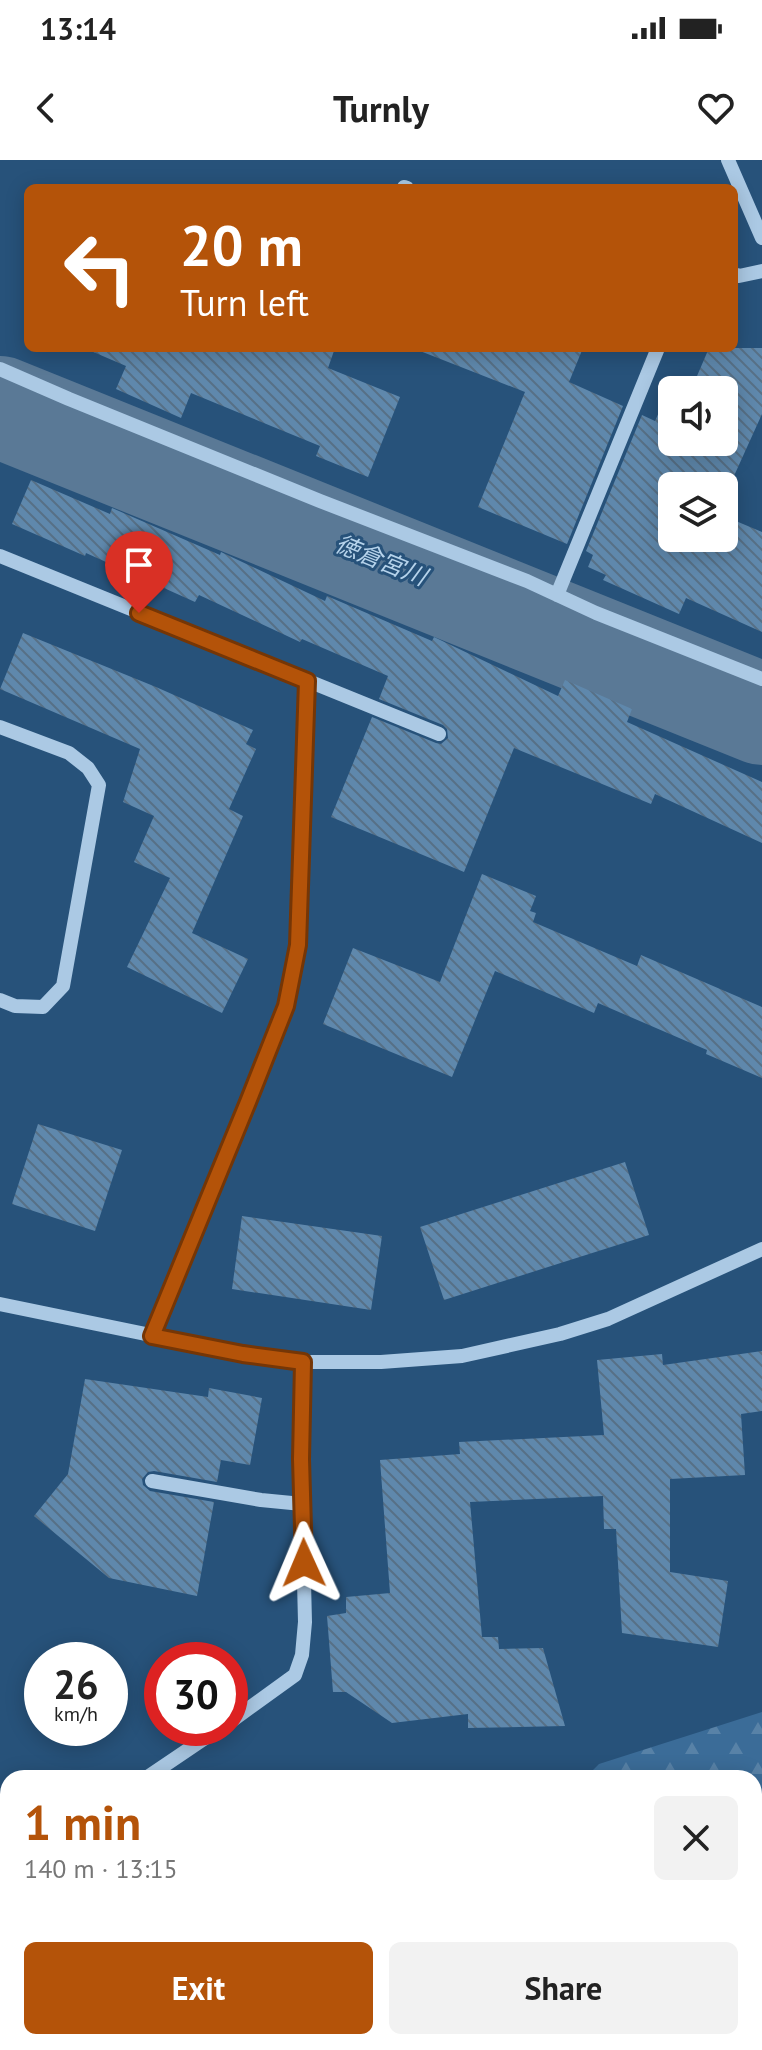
<!DOCTYPE html>
<html lang="en">
<head>
<meta charset="utf-8">
<style>
	body { margin:0; font-family:"PT Sans","Noto Sans JP",sans-serif; background:#f2f2f2; color:#222; height:100vh; display:flex; flex-direction:column; font-size:30px; white-space:nowrap }
	* { box-sizing:border-box; margin:0 }
	p { font-size:26px; color:#767676 }
	.icon { flex:none; width:44px; height:44px; fill:none; stroke:currentColor; stroke-width:2; stroke-linecap:round; stroke-linejoin:round }
	.map { position:relative; flex:1; overflow:hidden }
	.sheet { position:absolute; left:0px; top:1610px; width:762px; height:280px; display:flex; flex-direction:column; background:#fff; border-radius:24px 24px 0 0; box-shadow:0 4px 20px #0003 }
	.sheet>* { flex:none }
	.top-card { position:absolute; left:24px; top:24px; width:714px; height:168px; border-radius:12px; box-shadow:0 4px 20px #0003; background:#b45309; color:#fff; overflow:hidden }
	.controls { position:absolute; left:658px; top:216px; display:grid; gap:16px }
	.controls a { display:grid; place-items:center; width:80px; height:80px; border-radius:12px; background:#fff; box-shadow:0 4px 20px #0003; font-size:40px }
	.speed { position:absolute; left:24px; top:1482px; display:flex; gap:16px; font-size:40px; font-weight:700; text-align:center }
	.speed>* { display:grid; place-content:center; width:104px; height:104px; border-radius:50%; background:#fff; box-shadow:0 4px 20px #0003; line-height:1 }
	.speed small { font-size:20px; font-weight:400 }
	.speed .limit { border:12px solid #d22; background:#fff; color:#111 }
	.pin { position:absolute; display:grid; place-items:center; width:68px; height:68px; color:#fff; margin:-82px -34px; border-radius:50% 50% 50% 0; rotate:-45deg; box-shadow:0 0 8px #0007 }
	.pin .icon { rotate:45deg }
	.me { position:absolute; width:88px; margin:-44px; rotate:359deg; stroke-linejoin:round; filter:drop-shadow(0 0 6px #0008) }
	.turn { display:flex; align-items:center; gap:28px; height:168px; padding:0 24px; font-size:36px }
	.turn .icon { width:104px; height:104px; stroke-width:2.5 }
	.turn b { display:block; font-size:56px; line-height:68px }
	.round { display:grid; place-items:center; flex:none; width:84px; height:84px; border-radius:12px; background:#f2f2f2 }
	.overview { display:flex; align-items:center; justify-content:space-between; height:136px; padding:0 24px }
	h1 { font-size:48px; font-weight:700; line-height:60px; color:#b45309 }
	.action { display:flex; gap:16px; margin-top:auto; padding:16px 24px }
	.action a { flex:1; height:92px; border-radius:12px; background:#b45309; color:#fff; font-size:32px; font-weight:700; line-height:92px; text-align:center }
	.action a+a { background:#f2f2f2; color:#222 }
	.status { display:flex; justify-content:space-between; align-items:center; height:56px; padding:0 40px; background:#fff; direction:ltr }
	.status svg { height:22px; fill:currentColor }
	header { display:flex; justify-content:space-between; align-items:center; height:104px; padding:0 24px; background:#fff; font-size:36px; font-weight:700 }
	.map>svg:first-child { display:block }
	.forest { fill:url(#forest-firs) }
	.lines { fill:none; stroke-linecap:round; stroke-linejoin:round }
	.river { stroke:#5a7996; stroke-width:102 }
	.building { fill:url(#building-back-hatch) }
	.minor { stroke:#abc9e4; stroke-width:14 }
	.route-casing { stroke:#753606; stroke-width:20 }
	.route { stroke:#b45309; stroke-width:14 }
	.labels { text-anchor:middle; dominant-baseline:central; stroke-width:6; stroke-linejoin:round; paint-order:stroke }
	.water-label { font-size:24px; font-style:italic; fill:#b6d3eb; stroke:#27527a }
</style>
</head>
<body>
<div class="status"><b>13:14</b><svg viewBox="0 0 49 12"><path d="M0 12V9h3v3zM5 12V6h3v6zM10 12V3h3v9zM15 12V0h3v12zM26 1h20v11H26zM47 4h2v5h-2z"/></svg></div>
<header><svg class="icon" aria-label="back" viewBox="0 0 24 24"><path d="M15 5l-7 7 7 7"/></svg>Turnly<svg class="icon" aria-label="heart" viewBox="0 0 24 24"><path d="M12 20l-8-8c-3-5 5-10 8-4 3-6 11-1 8 4z"/></svg></header>
<div class="map">
<svg width="762" height="1890" viewBox="0 0 762 1890">
	<defs>
		<pattern id="forest-firs" width="22" height="20" patternUnits="userSpaceOnUse" patternTransform="scale(2)"><rect width="22" height="20" fill="#3b6c98"/><path d="M5 1l3.5 6h-7zM16 11l3.5 6h-7z" fill="#5882a7"/></pattern>
		<pattern id="building-back-hatch" width="6" height="6" patternUnits="userSpaceOnUse" patternTransform="scale(2)"><rect width="6" height="6" fill="#5f88ac"/><path d="M-1 5l2 2M0 0l6 6M5-1l2 2" fill="none" stroke="#577086"/></pattern>
	</defs>
	<rect width="100%" height="100%" fill="#27527a"/>
	<path class="forest" d="M 762,1552 L 762,1890 L 319,1890 L 308,1882 L 754,1882 L 754,1618 L 585,1618 L 599,1604 Z"/>
	<g class="lines">
		<path class="river" d="M 0,247 L 762,554"/>
	</g>
	<path class="building" d="M 84,188 L 335,188 L 328,208 L 400,237 L 368,317 L 316,296 L 320,286 L 191,233 L 181,258 L 116,229 L 126,206 Z
		M 421,188 L 583,188 L 569,222 L 623,246 L 567,384 L 478,347 L 525,232 L 420,191 Z
		M 709,188 L 762,188 L 762,254 L 724,338 L 724,326 L 672,326 L 672,378 L 724,378 L 724,356 L 762,372 L 762,472 L 686,438 L 679,454 L 603,420 L 606,415 L 588,407 L 593,395 L 586,391 L 642,255 L 655,261 L 668,232 L 672,234 L 672,282 L 724,282 L 724,230 L 679,230 L 684,218 L 694,223 Z
		M 31,320 L 110,354 L 112,348 L 220,395 L 221,392 L 325,441 L 327,436 L 432,481 L 434,477 L 558,536 L 565,520 L 632,549 L 627,562 L 762,622 L 762,683 L 655,634 L 651,644 L 514,588 L 464,712 L 331,657 L 372,557 L 436,583 L 441,584 L 448,578 L 447,569 L 443,565 L 379,539 L 388,516 L 302,479 L 300,482 L 199,435 L 195,442 L 86,393 L 85,396 L 12,364 Z
		M 23,473 L 156,527 L 253,570 L 246,584 L 256,589 L 229,649 L 243,656 L 192,773 L 248,799 L 222,853 L 127,807 L 170,718 L 134,702 L 154,656 L 123,642 L 140,589 L 0,529 Z
		M 482,714 L 536,736 L 530,751 L 536,753 L 533,762 L 637,806 L 641,795 L 762,847 L 762,918 L 706,894 L 707,890 L 598,843 L 594,853 L 495,811 L 452,917 L 323,864 L 353,788 L 440,822 Z
		M 38,964 L 122,990 L 95,1071 L 12,1044 Z
		M 625,1002 L 649,1075 L 444,1140 L 420,1067 Z
		M 242,1056 L 382,1076 L 371,1150 L 232,1129 Z
		M 762,1191 L 762,1251 L 741,1254 L 745,1315 L 670,1319 L 670,1412 L 728,1421 L 718,1487 L 622,1473 L 616,1369 L 604,1369 L 603,1336 L 470,1342 L 482,1477 L 498,1477 L 499,1489 L 543,1488 L 565,1566 L 468,1568 L 468,1554 L 392,1563 L 346,1532 L 333,1532 L 327,1456 L 346,1453 L 346,1437 L 390,1433 L 380,1300 L 460,1294 L 459,1282 L 604,1275 L 597,1200 L 662,1194 L 663,1205 Z
		M 85,1219 L 208,1237 L 209,1228 L 262,1238 L 250,1305 L 221,1300 L 217,1322 L 154,1311 L 148,1312 L 142,1319 L 143,1325 L 150,1331 L 214,1342 L 197,1436 L 109,1418 L 34,1356 L 68,1314 Z"/>
	<g class="lines">
		<path class="minor" d="M 728,0 L 762,78
			M 404,27 L 407,28
			M 734,114 L 739,116 L 762,111
			M 0,209 L 69,239 L 320,341 L 527,421 L 596,453 L 762,519
			M 0,396 L 439,574
			M 557,435 L 658,188
			M 0,567 L 69,593 L 88,608 L 99,625 L 63,826 L 43,847 L 15,846 L 0,840
			M 0,1144 L 243,1194 L 303,1202 L 381,1202 L 462,1196 L 560,1174 L 608,1159 L 762,1089
			M 152,1176 L 248,942 L 286,846 L 298,785 L 307,521
			M 152,1321 L 261,1340 L 302,1344
			M 230,1562 L 295,1515 L 302,1495 L 305,1462 L 301,1299 L 303,1202
			M 146,1618 L 220,1568
			M 0,1767 L 8,1757
			M 28,1882 L 32,1890"/>
	</g>
	<g class="lines">
		<defs>
			<path id="route" d="M 139,453 L 307,521 L 298,785 L 286,846 L 248,942 L 152,1176 L 243,1194 L 303,1202 L 301,1299 L 304,1403"/>
		</defs>
		<use href="#route" class="route-casing"/>
		<use href="#route" class="route"/>
	</g>
	<g class="labels">
		<g class="water-label">
			<text transform="translate(381 400) rotate(22)">徳倉宮川</text>
		</g>
	</g>
</svg>
<div class="controls">
<a><svg class="icon" aria-label="sound" viewBox="0 0 24 24"><path d="M4 9h4l5-4v14l-5-4H4zM17 9q2 3 0 6"/></svg></a>
<a><svg class="icon" aria-label="layers" viewBox="0 0 24 24"><path d="M12 4l9 5-9 5-9-5zM3 14l9 5 9-5"/></svg></a>
</div>
<div class="speed"><div>26<small>km/h</small></div><div class="limit">30</div></div>
<div class="pin" style="left:139px;top:453px;background:#d93025"><svg class="icon" aria-label="arrive" viewBox="0 0 24 24"><path d="M6 21V4h12l-3 4 3 4H6"/></svg></div>
<svg class="me" style="left:304px;top:1403px" viewBox="-20 -20 40 40"><path d="M0-17L14 15 0 8-14 15z" fill="#b45309" stroke="#fff" stroke-width="4"/></svg>
<div class="top-card">
<div class="turn"><svg class="icon" aria-label="left" viewBox="0 0 24 24"><path d="M17 20v-9H6M10 6l-5 5 5 5"/></svg><div><b>20 m</b>Turn left</div></div>
</div>
<section class="sheet">
<div class="overview"><div><h1>1 min</h1><p>140 m · 13:15</p></div><a class="round"><svg class="icon" aria-label="close" viewBox="0 0 24 24"><path d="M6 6l12 12M18 6L6 18"/></svg></a></div>
<div class="action"><a>Exit</a><a>Share</a></div>
</section>
</div>
</body>
</html>
